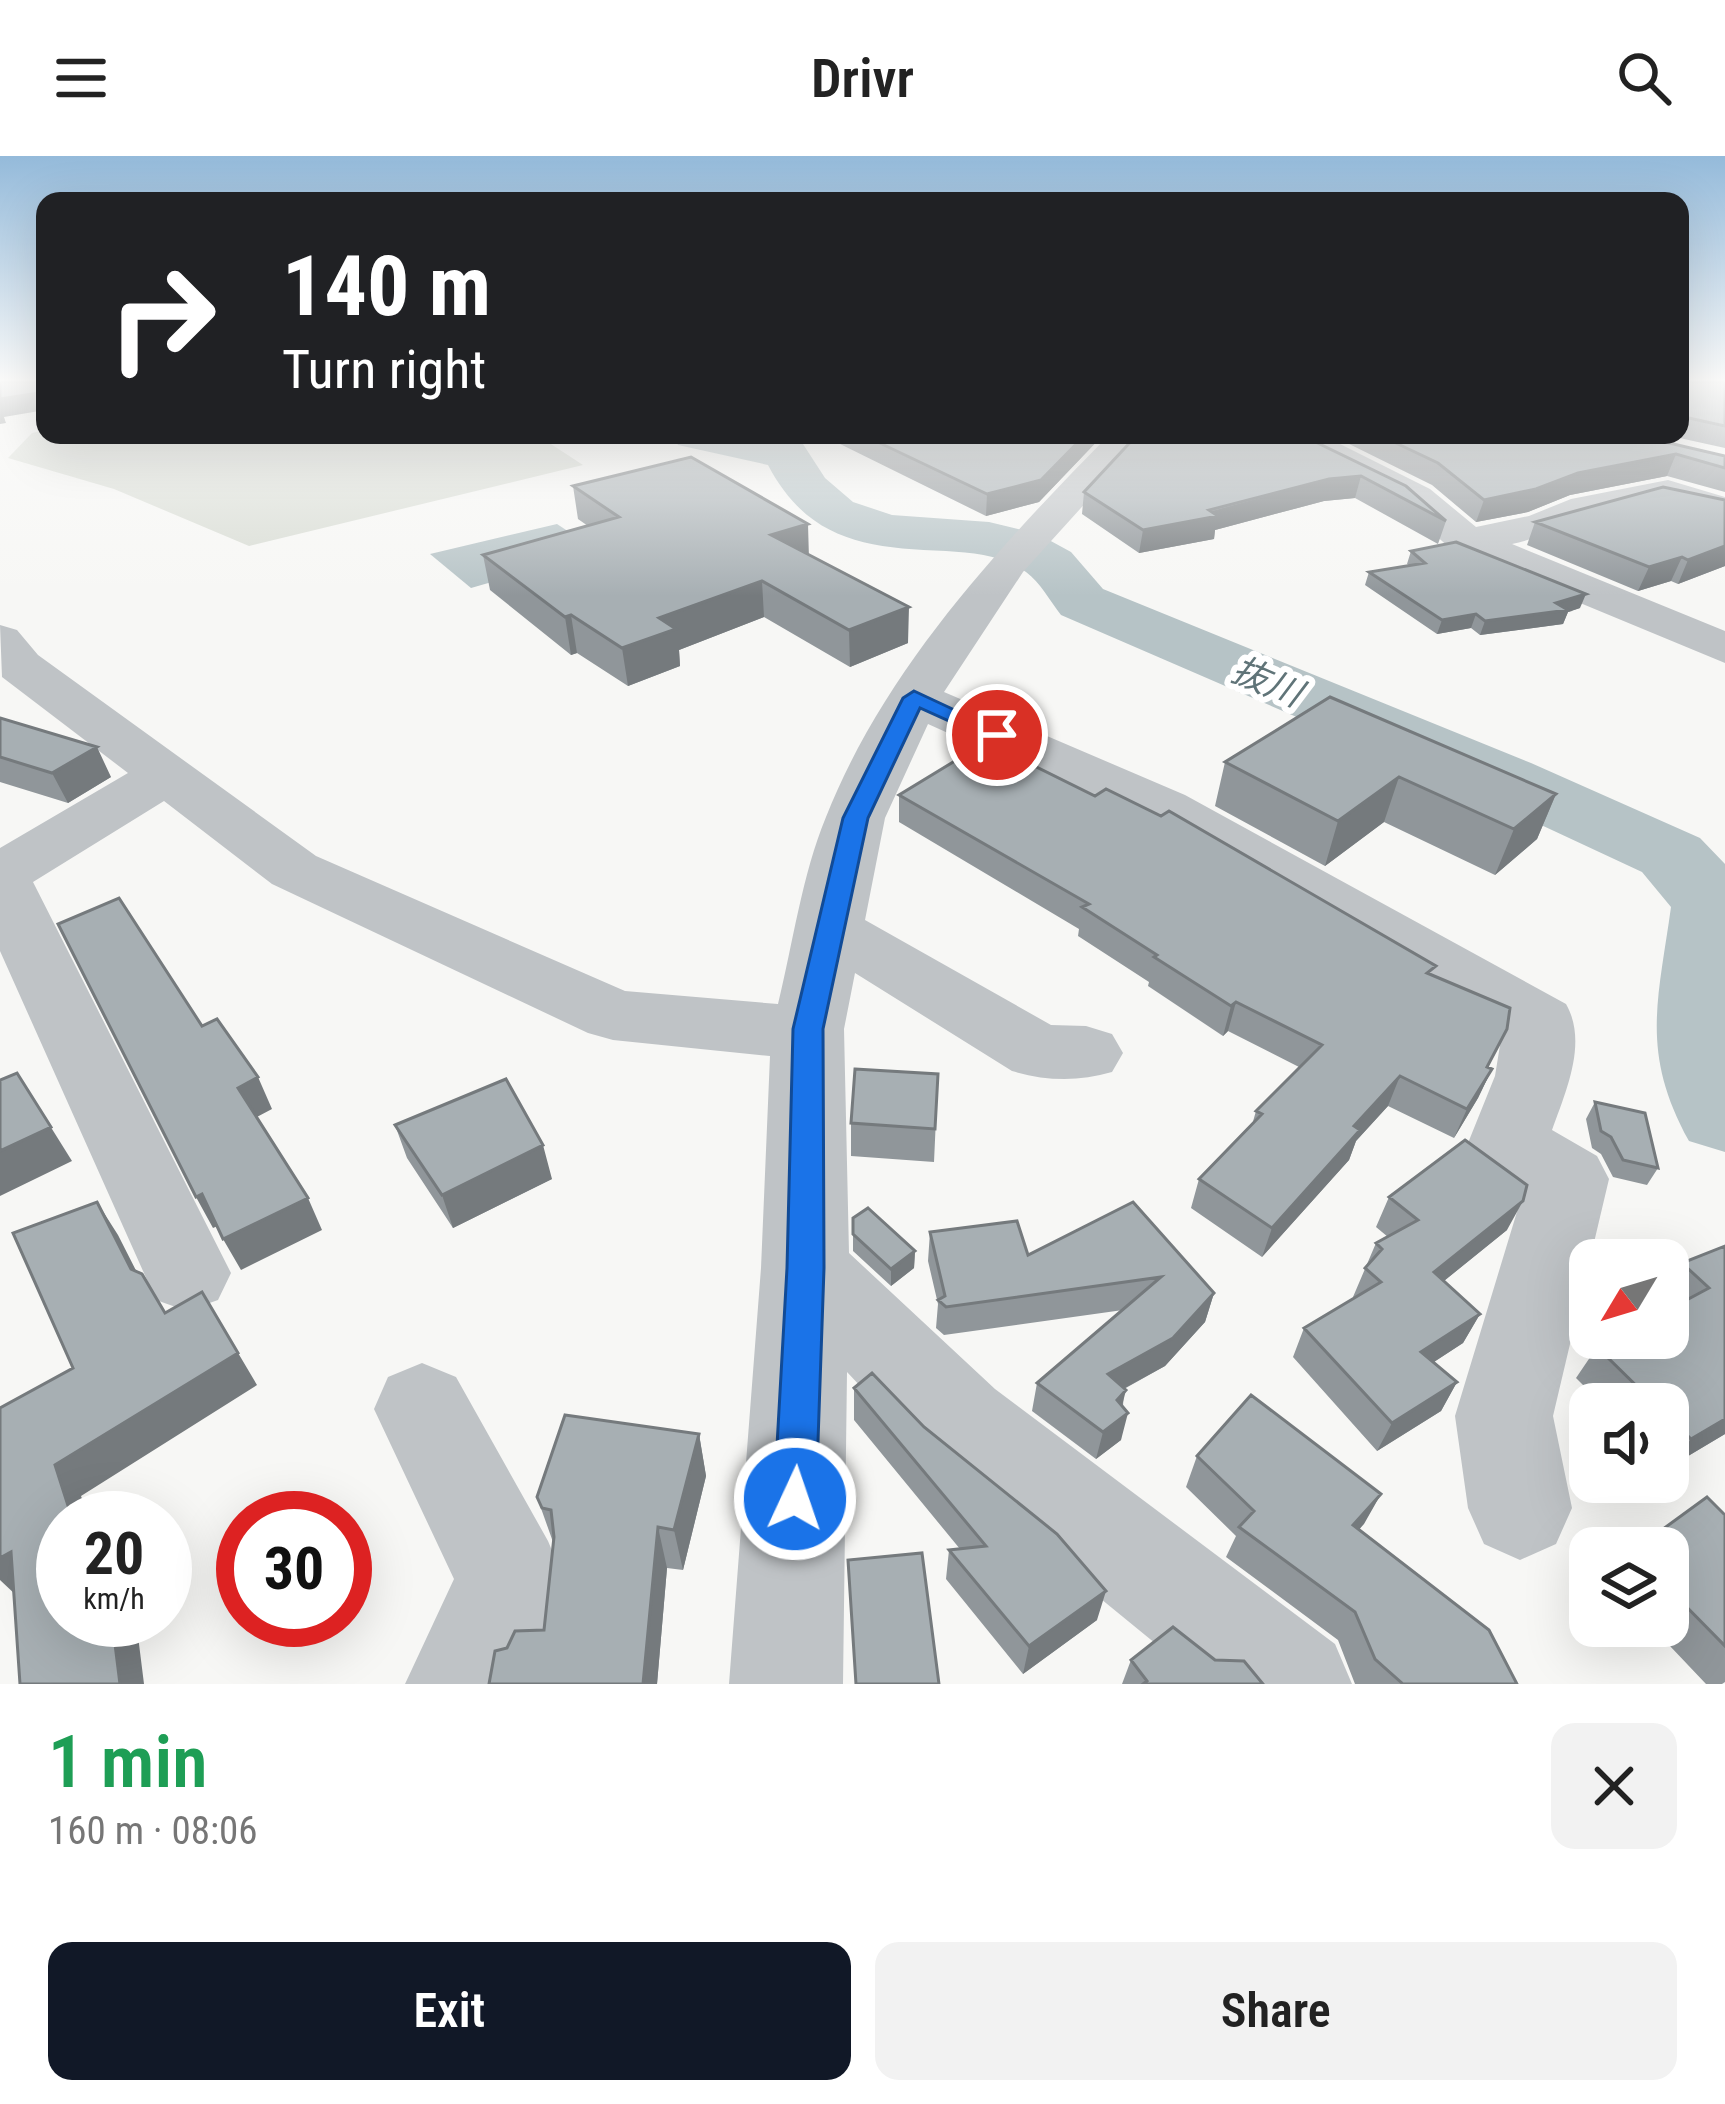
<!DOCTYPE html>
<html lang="en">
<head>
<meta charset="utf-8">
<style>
	body { margin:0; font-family:"Roboto Condensed","Noto Sans JP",sans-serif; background:#f2f2f2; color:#222; height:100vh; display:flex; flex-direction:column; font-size:45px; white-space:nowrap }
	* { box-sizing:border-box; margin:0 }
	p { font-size:39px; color:#767676 }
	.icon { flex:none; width:66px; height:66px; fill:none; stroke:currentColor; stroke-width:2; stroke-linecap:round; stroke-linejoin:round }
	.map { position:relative; height:1528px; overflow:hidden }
	.sheet { display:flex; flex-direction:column; background:#fff; flex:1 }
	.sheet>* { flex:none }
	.top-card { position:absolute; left:36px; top:36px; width:1653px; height:252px; border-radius:24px; box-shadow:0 12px 48px #0002; background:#202124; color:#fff; overflow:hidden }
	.needle { width:78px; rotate:232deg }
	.buttons { position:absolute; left:1569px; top:1083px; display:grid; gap:24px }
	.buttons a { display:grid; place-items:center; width:120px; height:120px; border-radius:24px; background:#fff; box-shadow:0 12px 48px #0002; font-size:60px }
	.speed { position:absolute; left:36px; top:1335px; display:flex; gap:24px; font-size:60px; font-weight:700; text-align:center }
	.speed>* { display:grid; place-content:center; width:156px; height:156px; border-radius:50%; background:#fff; box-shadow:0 12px 48px #0002; line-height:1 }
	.speed small { font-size:30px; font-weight:400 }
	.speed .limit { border:18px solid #d22; background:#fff; color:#111 }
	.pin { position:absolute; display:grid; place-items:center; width:102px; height:102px; color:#fff; margin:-51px; border:6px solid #fff; border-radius:50%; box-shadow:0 3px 12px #0007 }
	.me { position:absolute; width:132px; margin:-66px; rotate:3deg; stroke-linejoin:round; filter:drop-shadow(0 0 9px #0008) }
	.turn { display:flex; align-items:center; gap:42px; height:252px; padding:0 48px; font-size:54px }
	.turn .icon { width:156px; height:156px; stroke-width:2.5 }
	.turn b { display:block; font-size:84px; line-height:102px }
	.round { display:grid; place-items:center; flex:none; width:126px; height:126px; border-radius:24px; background:#f2f2f2 }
	.headline { display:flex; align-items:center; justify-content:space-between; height:204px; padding:0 48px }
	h1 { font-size:72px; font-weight:600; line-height:90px; color:#1e9e55 }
	.button { display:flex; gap:24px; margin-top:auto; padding:24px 48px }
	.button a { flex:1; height:138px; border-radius:24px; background:#111827; color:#fff; font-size:48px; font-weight:600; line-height:138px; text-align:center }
	.button a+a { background:#f2f2f2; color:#222 }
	header { display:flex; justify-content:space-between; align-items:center; height:156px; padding:0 48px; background:#fff; font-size:54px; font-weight:600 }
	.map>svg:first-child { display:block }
	.green { fill:#d8dcd4 }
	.water { fill:#b6c3c6 }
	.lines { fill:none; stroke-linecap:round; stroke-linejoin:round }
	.river { fill:#b6c3c6; fill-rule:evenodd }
	.minor { fill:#bfc3c6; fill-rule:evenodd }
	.wall { fill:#90969a }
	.shaded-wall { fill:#757a7d }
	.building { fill:#a7afb3; stroke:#757a7d; stroke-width:3 }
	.route { fill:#1a73e8; stroke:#114b97; stroke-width:3 }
	.labels { text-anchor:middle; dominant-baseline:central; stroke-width:12; stroke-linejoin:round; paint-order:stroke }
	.far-water-label { font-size:36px; font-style:italic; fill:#607478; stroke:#fff }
</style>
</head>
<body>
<header><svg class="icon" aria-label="menu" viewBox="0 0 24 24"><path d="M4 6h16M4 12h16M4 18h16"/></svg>Drivr<svg class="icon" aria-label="search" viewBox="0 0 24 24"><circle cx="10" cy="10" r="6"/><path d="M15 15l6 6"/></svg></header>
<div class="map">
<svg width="1725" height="1528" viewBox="0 0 1725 1528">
	<rect width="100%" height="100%" fill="#f7f7f5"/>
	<path class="green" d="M 45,274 L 45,279 L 537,279 L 583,309 L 249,390 L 114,333 L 8,302 L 32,277 Z"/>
	<path class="water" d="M 557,368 L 598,395 L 471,432 L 430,398 Z"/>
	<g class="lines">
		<path class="river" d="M 672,279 L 764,279 L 803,288 L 825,322 L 853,346 L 892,359 L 989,366 L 1038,378 L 1071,396 L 1103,433 L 1531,607 L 1700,682 L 1725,708 L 1725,996 L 1689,985 C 1640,896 1658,845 1671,751 L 1642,716 L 1477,639 L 1061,459 C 1050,445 1040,426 1026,416 C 1002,399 975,397 946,395 C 866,392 808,385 768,309 L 678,289 Z"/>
		<path class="minor" d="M 1109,279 L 1147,279 L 1023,416 L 944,536 L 1185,639 L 1566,848 C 1588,886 1566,935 1552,974 L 1597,1000 L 1609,1023 L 1553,1260 L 1572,1352 L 1556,1388 L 1520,1404 L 1484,1388 L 1468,1352 L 1455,1260 L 1523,1036 L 1480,1009 L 1468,987 L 1495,920 L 1502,877 L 1143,665 L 928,568 L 885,662 L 865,764 L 1051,869 L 1086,870 L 1112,878 L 1123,897 L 1112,916 C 1078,926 1046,925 1012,915 L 855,817 L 844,873 L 849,1097 L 995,1233 L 1335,1488 L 1352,1528 L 1205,1528 L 925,1299 L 847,1216 L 843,1528 L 729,1528 L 761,1112 L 770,900 L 613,884 L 588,877 L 272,728 L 164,645 L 33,726 L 231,1117 L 218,1144 L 187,1155 L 156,1144 L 0,795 L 0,692 L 128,617 L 2,521 L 0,469 L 17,474 L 38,499 L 316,700 L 625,835 L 778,848 C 793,787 802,719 826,661 C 885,512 999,391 1109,279 Z
			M 1276,279 L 1322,279 L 1430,333 L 1476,371 L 1529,360 L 1571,343 L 1668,324 L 1725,341 L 1725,366 C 1707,361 1688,352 1670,349 C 1629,343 1555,379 1512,388 L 1725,475 L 1725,507 L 1452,394 L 1402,349 L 1281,287 Z
			M 422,1207 L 456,1221 L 548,1385 L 564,1423 L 520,1528 L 405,1528 L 454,1423 L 374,1253 L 388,1221 Z"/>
	</g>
	<path class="wall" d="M 1680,226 L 1725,226 L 1725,292 L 1666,279 L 1680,279 Z
		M 833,279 L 1103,279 L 1039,346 L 986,360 L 834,285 Z
		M 1301,279 L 1446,365 L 1438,388 L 1355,342 L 1324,345 L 1215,374 L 1214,383 L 1139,397 L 1082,358 L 1084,336 Z
		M 1331,279 L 1635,279 L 1725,300 L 1725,336 L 1667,320 L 1570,339 L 1528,356 L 1476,366 L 1432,329 Z
		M 573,330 L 809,399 L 908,487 L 850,511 L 764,461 L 679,494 L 680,510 L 628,530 L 577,497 L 571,499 L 490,434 L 483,399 L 588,370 L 578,363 Z
		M 1725,344 L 1725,410 L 1678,428 L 1671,425 L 1638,435 L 1527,389 L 1535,366 Z
		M 1411,395 L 1580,452 L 1568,456 L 1563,468 L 1480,479 L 1471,472 L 1437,478 L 1365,429 L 1369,416 L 1409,409 L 1407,408 Z
		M 1330,541 L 1556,638 L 1537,683 L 1495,719 L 1384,666 L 1325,710 L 1215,650 L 1225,606 Z
		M 0,562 L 111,621 L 68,647 L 0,626 Z
		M 899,639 L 1432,820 L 1489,911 L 1492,913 L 1478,942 L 1454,982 L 1388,950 L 1356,985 L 1349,1004 L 1262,1101 L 1191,1052 L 1199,1023 L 1252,969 L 1256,955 L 1299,911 L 1228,875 L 1223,880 L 1148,830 L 1149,826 L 1078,780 L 1079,773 L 899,666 Z
		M 938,918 L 934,1006 L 851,1000 L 851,967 Z
		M 1595,946 L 1658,1012 L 1647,1029 L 1613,1021 L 1601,998 L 1592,992 L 1586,963 Z
		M 395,969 L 552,1023 L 453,1072 L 407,1002 Z
		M 1389,1041 L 1507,1074 L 1444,1125 L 1480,1158 L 1463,1187 L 1434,1206 L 1457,1226 L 1441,1255 L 1377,1295 L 1293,1201 L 1304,1172 L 1354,1142 L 1353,1141 L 1376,1087 L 1388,1081 L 1376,1071 Z
		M 1133,1046 L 1214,1137 L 1205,1166 L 1165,1210 L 1124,1233 L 1121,1284 L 1096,1303 L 1032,1255 L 1037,1227 L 1123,1154 L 944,1179 L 936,1172 L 938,1148 L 928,1105 L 930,1076 L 1028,1099 Z
		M 853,1062 L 915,1095 L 914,1112 L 891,1130 L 853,1095 Z
		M 1725,1090 L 1725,1278 L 1668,1312 L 1668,1248 L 1602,1248 L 1576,1222 L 1597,1191 L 1673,1151 L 1668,1147 L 1668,1126 L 1682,1107 Z
		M 854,1232 L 1097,1464 L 1023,1518 L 946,1423 L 949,1394 L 960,1393 L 854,1264 Z
		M 699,1278 L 706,1320 L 683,1414 L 667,1412 L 657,1528 L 489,1528 L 507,1492 L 544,1474 L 553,1386 L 537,1341 Z
		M 1197,1300 L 1381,1338 L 1359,1374 L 1517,1528 L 1355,1528 L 1338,1484 L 1226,1401 L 1236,1380 L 1186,1331 Z
		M 1725,1359 L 1725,1526 L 1722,1528 L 1706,1528 L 1651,1470 L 1668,1470 L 1668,1392 Z
		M 1131,1504 L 1215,1504 L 1263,1528 L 1122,1528 Z"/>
	<path class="shaded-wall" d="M 45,236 L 45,254 L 4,261 L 6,267 L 0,268 L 0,243 Z
		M 1085,279 L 1103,279 L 1039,346 L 986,360 L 987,338 Z
		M 1676,298 L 1667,320 L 1570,339 L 1528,356 L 1476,366 L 1484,344 L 1578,317 Z
		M 1361,320 L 1355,342 L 1324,345 L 1215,374 L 1214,383 L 1139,397 L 1143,374 L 1329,323 Z
		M 808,368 L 809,403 L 771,379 Z
		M 1725,390 L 1725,410 L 1678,428 L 1688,404 Z
		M 1682,401 L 1671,425 L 1638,435 L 1649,411 Z
		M 762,425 L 764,461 L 679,494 L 680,510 L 628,530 L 622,492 L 659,462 Z
		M 1586,438 L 1580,452 L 1568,456 L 1563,468 L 1480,479 L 1485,465 Z
		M 909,451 L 908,487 L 850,511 L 849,474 Z
		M 1476,458 L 1471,472 L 1437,478 L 1442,464 Z
		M 571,459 L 577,497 L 571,499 L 565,461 Z
		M 97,591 L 111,621 L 68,647 L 52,617 Z
		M 1399,621 L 1384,666 L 1325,710 L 1338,665 Z
		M 1556,638 L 1537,683 L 1495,719 L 1514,673 Z
		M 1236,846 L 1228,875 L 1223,880 L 1231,850 Z
		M 1492,913 L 1478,942 L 1454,982 L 1467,953 Z
		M 17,917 L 72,1005 L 0,1040 L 0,995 Z
		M 1400,920 L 1388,950 L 1356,985 L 1349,1004 L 1262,1101 L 1272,1072 L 1354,970 Z
		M 258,921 L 272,953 L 253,963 L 238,932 Z
		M 543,989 L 552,1023 L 453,1072 L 442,1039 Z
		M 202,1038 L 220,1069 L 213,1072 L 196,1041 Z
		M 308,1042 L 322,1074 L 241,1114 L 223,1083 Z
		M 1523,1045 L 1507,1074 L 1419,1145 L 1434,1116 Z
		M 97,1046 L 118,1079 L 152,1146 L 131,1113 Z
		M 915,1095 L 914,1112 L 891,1130 L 891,1113 Z
		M 202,1136 L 257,1229 L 81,1340 L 89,1362 L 72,1362 L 55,1309 Z
		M 1214,1137 L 1205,1166 L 1165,1210 L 1101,1245 L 1108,1218 Z
		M 1480,1158 L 1463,1187 L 1406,1224 L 1421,1196 Z
		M 1457,1226 L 1441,1255 L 1377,1295 L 1392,1267 Z
		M 1126,1234 L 1119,1262 L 1128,1257 L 1121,1284 L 1096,1303 L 1103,1276 L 1117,1244 Z
		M 1725,1263 L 1725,1278 L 1668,1312 L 1691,1283 Z
		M 699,1278 L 706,1320 L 683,1414 L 674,1374 Z
		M 1381,1338 L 1364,1368 L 1336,1399 L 1353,1369 Z
		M 658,1371 L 667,1412 L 657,1528 L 643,1528 Z
		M 11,1396 L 17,1440 L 0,1424 L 0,1402 Z
		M 1106,1435 L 1097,1464 L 1023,1518 L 1029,1490 Z
		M 113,1464 L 136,1464 L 144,1528 L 120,1528 Z"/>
	<path class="building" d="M 0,226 L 45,226 L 45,236 L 0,243 Z
		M 1680,226 L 1725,226 L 1725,270 L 1680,260 Z
		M 863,279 L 1085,279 L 1041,324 L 987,338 Z
		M 1137,279 L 1301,279 L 1406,330 L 1446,365 L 1361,320 L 1329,323 L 1209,354 L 1218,360 L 1143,374 L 1084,336 Z
		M 1379,279 L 1635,279 L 1725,300 L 1725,312 L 1676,298 L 1578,317 L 1536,333 L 1484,344 L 1438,307 Z
		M 691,301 L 808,368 L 771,379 L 909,451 L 849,474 L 762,425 L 659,462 L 676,473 L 622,492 L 571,459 L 565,461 L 483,399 L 619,361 L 573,330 Z
		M 1663,331 L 1725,344 L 1725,390 L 1688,404 L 1682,401 L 1649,411 L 1535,366 Z
		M 1456,386 L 1586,438 L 1556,447 L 1568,454 L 1485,465 L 1476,458 L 1442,464 L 1369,416 L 1425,407 L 1411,395 Z
		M 1330,541 L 1556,638 L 1514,673 L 1399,621 L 1338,665 L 1225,606 Z
		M 0,562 L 97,591 L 52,617 L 0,601 Z
		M 986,586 L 1095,640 L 1106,633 L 1161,660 L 1169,655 L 1436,810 L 1427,817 L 1510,852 L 1507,873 L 1487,911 L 1492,913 L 1467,953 L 1400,920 L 1354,970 L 1360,974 L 1272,1072 L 1199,1023 L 1262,958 L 1256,955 L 1322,889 L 1236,846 L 1231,850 L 1154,801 L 1157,799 L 1082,751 L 1089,748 L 899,639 Z
		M 119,742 L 202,870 L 217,863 L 258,921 L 238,932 L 308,1042 L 223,1083 L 202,1038 L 196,1041 L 58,768 Z
		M 855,913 L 938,918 L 935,973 L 851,967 Z
		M 17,917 L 51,971 L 0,995 L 0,924 Z
		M 506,923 L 543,989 L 442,1039 L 395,969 Z
		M 1595,946 L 1645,957 L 1658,1012 L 1623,1004 L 1611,981 L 1601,975 Z
		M 1465,984 L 1527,1029 L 1523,1045 L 1434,1116 L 1480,1158 L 1421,1196 L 1457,1226 L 1392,1267 L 1304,1172 L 1381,1126 L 1365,1112 L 1382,1093 L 1376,1087 L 1418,1064 L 1389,1041 Z
		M 97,1046 L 131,1113 L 142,1118 L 165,1157 L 202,1136 L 238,1197 L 55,1309 L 72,1362 L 63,1362 L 63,1464 L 112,1464 L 120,1528 L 20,1528 L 11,1396 L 0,1402 L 0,1252 L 73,1212 L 13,1077 Z
		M 1133,1046 L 1214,1137 L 1173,1182 L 1108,1218 L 1126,1234 L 1117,1244 L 1128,1257 L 1103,1276 L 1037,1227 L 1161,1121 L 946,1151 L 938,1144 L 945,1140 L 930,1076 L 1017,1065 L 1028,1099 Z
		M 868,1052 L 915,1095 L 891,1113 L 853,1078 L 853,1062 Z
		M 1725,1090 L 1725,1263 L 1691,1283 L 1668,1260 L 1668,1248 L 1655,1248 L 1597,1191 L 1614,1182 L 1668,1182 L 1668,1154 L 1709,1132 L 1682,1107 Z
		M 872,1217 L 924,1271 L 1057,1378 L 1106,1435 L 1029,1490 L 949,1394 L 986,1390 L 854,1232 Z
		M 1251,1239 L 1381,1338 L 1353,1369 L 1489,1474 L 1517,1528 L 1403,1528 L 1375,1503 L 1355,1456 L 1239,1371 L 1254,1355 L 1197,1300 Z
		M 565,1259 L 699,1278 L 674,1374 L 658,1371 L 643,1528 L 489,1528 L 495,1495 L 507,1492 L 515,1475 L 544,1474 L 554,1381 L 551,1354 L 542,1352 L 537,1341 Z
		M 1707,1341 L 1725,1359 L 1725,1490 L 1668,1432 L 1668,1392 L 1637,1392 Z
		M 922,1397 L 939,1528 L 856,1528 L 848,1404 Z
		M 1173,1471 L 1215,1504 L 1244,1505 L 1263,1528 L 1143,1528 L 1147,1525 L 1131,1504 Z"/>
	<linearGradient id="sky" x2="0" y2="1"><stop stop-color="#94bada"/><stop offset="0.51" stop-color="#fbfbfa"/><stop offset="1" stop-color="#fbfbfa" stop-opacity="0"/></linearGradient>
	<rect width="1725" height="440" fill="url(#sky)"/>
	<path class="route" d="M 914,535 L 1008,579 L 997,585 L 989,583 L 920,552 L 868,662 L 823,873 L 824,1112 L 816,1343 L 810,1358 L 795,1364 L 780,1358 L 774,1343 L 787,1112 L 793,873 L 843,662 L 903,542 Z"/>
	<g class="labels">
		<g class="far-water-label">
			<text transform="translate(1267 526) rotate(23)">抜川</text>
		</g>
	</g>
</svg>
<div class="buttons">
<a><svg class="needle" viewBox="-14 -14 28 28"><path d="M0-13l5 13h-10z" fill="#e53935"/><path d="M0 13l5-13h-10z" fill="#767676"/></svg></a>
<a><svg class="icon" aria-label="sound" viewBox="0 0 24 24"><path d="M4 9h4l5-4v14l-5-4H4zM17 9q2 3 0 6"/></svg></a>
<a><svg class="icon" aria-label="layers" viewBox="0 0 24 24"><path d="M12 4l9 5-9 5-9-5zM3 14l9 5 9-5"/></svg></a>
</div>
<div class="speed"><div>20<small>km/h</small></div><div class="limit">30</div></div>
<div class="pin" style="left:997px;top:579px;background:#d93025"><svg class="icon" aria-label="arrive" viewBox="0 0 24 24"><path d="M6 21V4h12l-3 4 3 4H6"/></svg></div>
<svg class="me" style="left:795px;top:1343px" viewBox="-20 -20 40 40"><circle r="17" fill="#1a73e8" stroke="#fff" stroke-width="3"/><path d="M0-11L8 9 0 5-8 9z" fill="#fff"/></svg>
<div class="top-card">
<div class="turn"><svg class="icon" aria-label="right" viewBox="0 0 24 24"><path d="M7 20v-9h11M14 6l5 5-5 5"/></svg><div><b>140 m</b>Turn right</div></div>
</div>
</div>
<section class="sheet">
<div class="headline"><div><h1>1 min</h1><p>160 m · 08:06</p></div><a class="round"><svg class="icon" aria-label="close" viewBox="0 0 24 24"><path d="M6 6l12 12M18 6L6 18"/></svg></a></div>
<div class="button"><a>Exit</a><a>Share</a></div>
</section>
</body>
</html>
